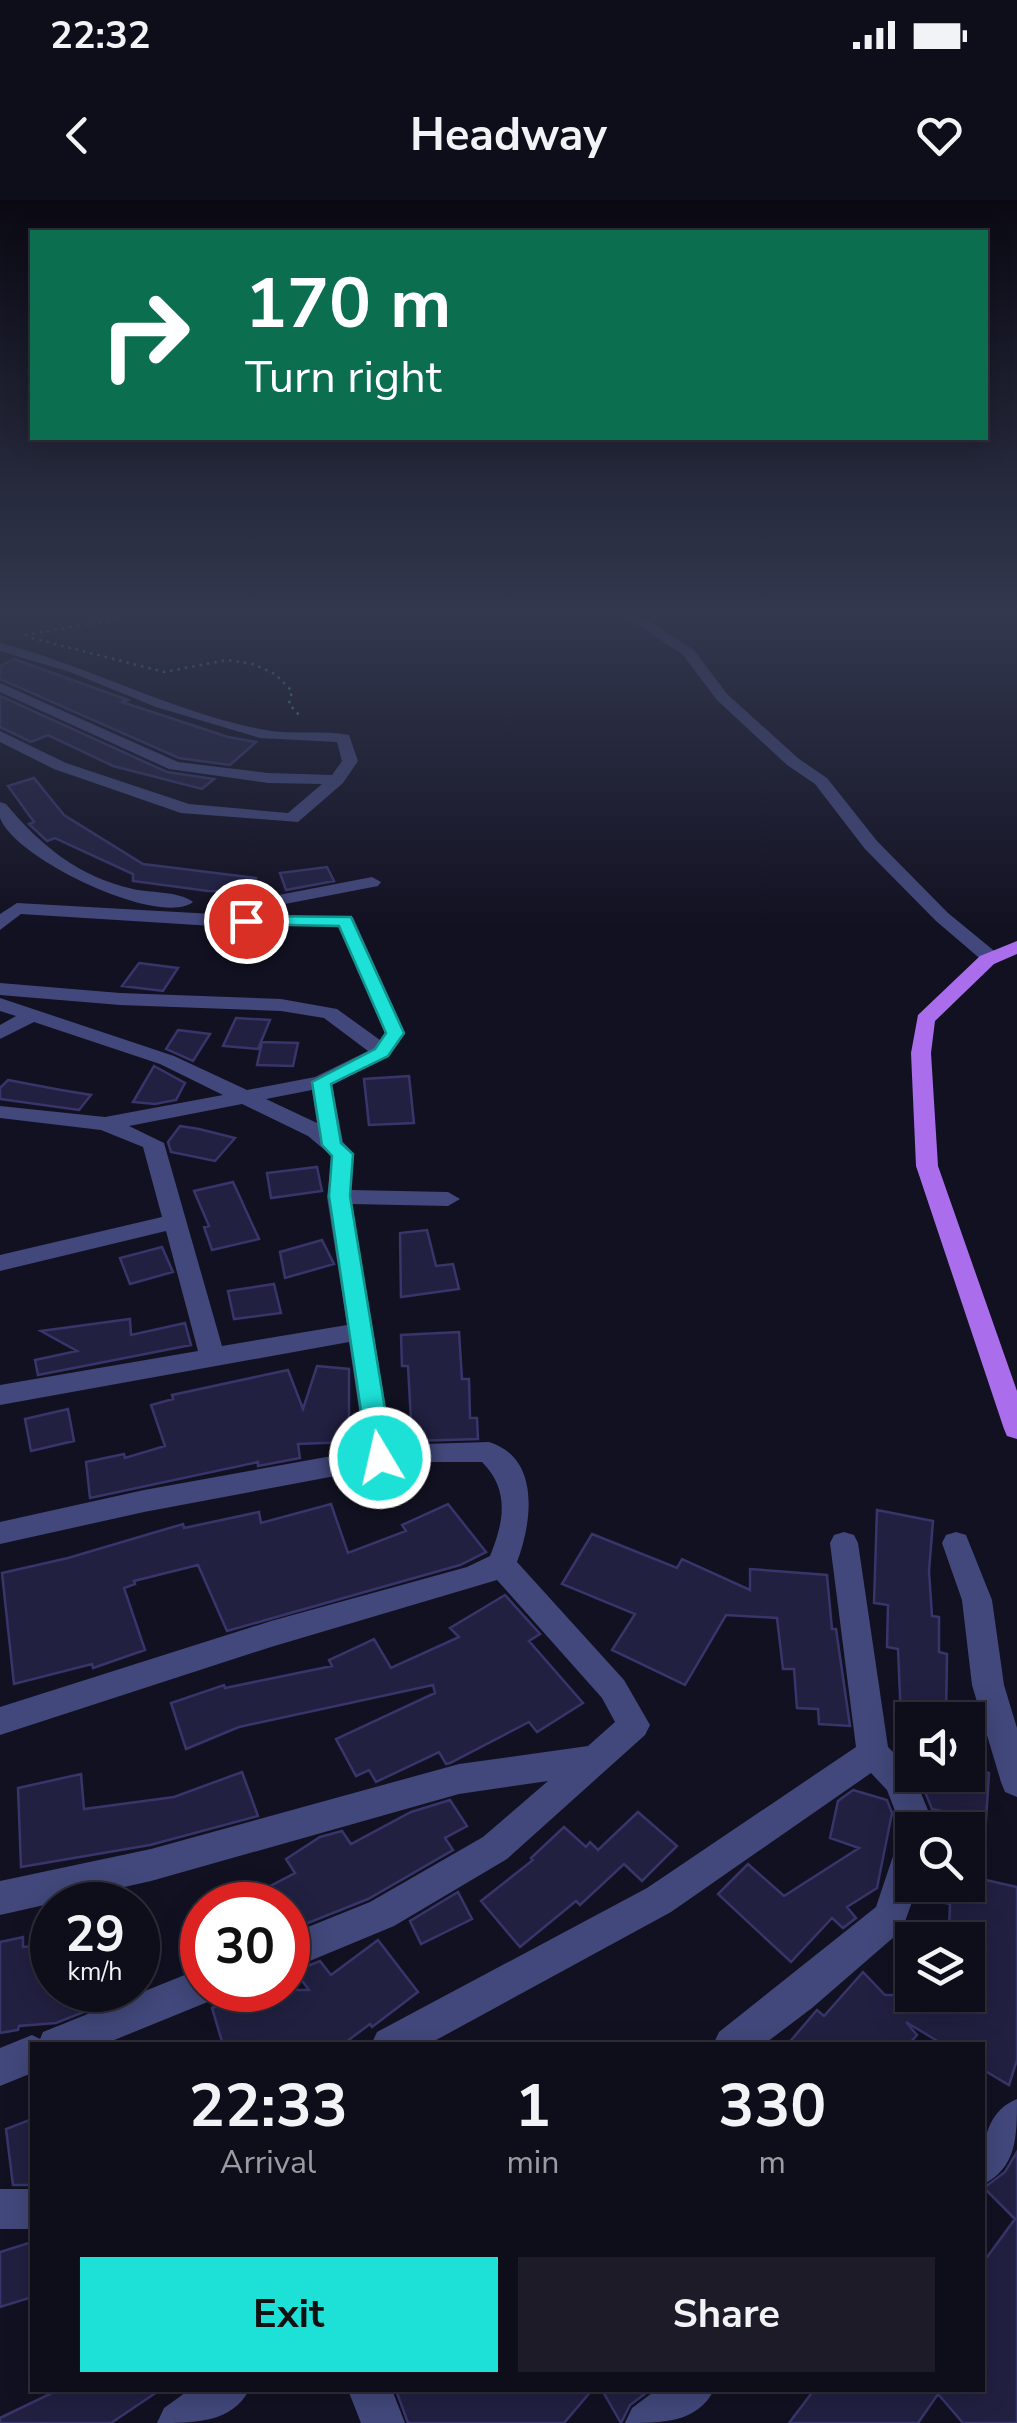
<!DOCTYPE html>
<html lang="en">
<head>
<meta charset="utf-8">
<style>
	body { margin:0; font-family:"Nunito Sans",sans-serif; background:#1c1b27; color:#f1f3f6; height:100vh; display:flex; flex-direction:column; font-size:38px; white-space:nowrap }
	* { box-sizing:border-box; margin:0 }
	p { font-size:32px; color:#9b9ca2 }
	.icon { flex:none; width:55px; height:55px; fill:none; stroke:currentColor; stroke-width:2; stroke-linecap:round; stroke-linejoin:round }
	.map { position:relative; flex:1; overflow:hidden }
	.drawer { position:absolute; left:30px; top:1842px; width:955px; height:350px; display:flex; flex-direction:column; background:#0e0d1a; border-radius:0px; box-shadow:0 5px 25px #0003,0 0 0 2px #2e2d39 }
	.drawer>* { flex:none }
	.banner { position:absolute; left:30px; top:30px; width:958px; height:210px; border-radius:0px; box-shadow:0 5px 25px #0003,0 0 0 2px #2e2d39; background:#0b6e4f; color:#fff; overflow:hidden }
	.buttons { position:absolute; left:895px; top:1502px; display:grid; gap:20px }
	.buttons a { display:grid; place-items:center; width:90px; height:90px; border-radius:0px; background:#0e0d1a; box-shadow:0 5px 25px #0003,0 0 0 2px #2e2d39; font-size:50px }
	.speed { position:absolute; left:30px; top:1682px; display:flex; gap:20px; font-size:50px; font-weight:700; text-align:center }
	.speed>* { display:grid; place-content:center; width:130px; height:130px; border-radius:50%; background:#0e0d1a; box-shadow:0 5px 25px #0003,0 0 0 2px #2e2d39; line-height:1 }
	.speed small { font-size:25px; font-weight:400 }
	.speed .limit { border:15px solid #d22; background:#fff; color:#111 }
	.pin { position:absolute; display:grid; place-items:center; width:85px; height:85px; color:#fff; margin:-42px; border:5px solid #fff; border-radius:50%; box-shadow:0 2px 10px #0007 }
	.me { position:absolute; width:110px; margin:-55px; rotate:351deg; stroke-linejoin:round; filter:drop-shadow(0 0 8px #0008) }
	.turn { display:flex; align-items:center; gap:35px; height:210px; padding:0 50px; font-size:45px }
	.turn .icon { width:130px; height:130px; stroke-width:2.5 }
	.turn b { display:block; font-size:70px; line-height:85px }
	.eta { display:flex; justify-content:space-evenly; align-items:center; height:170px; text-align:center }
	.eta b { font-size:60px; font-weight:700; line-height:70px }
	.button { display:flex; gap:20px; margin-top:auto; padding:20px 50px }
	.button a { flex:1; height:115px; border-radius:0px; background:#1de0d7; color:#111; font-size:40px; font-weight:700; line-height:115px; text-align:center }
	.button a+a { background:#1c1b27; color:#f1f3f6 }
	.status { display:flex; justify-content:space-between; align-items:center; height:70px; padding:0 50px; background:#0e0d1a; direction:ltr }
	.status svg { height:28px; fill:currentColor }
	header { display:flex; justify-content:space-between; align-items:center; height:130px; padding:0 50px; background:#0e0d1a; font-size:45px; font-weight:700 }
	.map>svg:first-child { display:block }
	.building { fill:#212041; stroke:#37356a; stroke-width:2.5 }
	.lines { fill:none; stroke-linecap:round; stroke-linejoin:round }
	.path { stroke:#3ea791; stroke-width:2.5; stroke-dasharray:2.5 5; stroke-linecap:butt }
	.minor { fill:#42487b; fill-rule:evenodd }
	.major { fill:#aa6dec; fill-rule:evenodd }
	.route { fill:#1de0d7; stroke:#13928c; stroke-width:2.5 }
</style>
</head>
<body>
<div class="status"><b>22:32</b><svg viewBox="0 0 49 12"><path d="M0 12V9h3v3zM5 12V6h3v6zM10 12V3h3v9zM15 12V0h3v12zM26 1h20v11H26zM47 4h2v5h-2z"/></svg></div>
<header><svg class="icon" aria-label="back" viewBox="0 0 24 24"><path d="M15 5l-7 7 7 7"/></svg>Headway<svg class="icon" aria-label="heart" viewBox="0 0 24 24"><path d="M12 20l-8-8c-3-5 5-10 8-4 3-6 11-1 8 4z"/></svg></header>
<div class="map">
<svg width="1017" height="2223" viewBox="0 0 1017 2223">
	<rect width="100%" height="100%" fill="#121122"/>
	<path class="building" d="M 14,459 L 128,500 L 122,502 L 228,537 L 256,542 L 230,565 L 179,558 L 0,479 L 0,466 Z
		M 0,496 L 167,572 L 214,579 L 202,589 L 113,566 L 48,535 L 31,542 L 0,527 Z
		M 34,578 L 64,615 L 143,664 L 256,678 L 255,692 L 208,691 L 133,681 L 133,674 L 55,638 L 47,641 L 29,624 L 34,622 L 8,586 Z
		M 327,667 L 334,681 L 286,690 L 280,673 Z
		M 243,734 L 271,735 L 265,755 L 237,754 Z
		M 139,763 L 178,768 L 163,791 L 122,786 Z
		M 236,818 L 270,820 L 258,849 L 223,846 Z
		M 178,830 L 210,834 L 193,861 L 166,849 Z
		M 262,842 L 298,843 L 293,866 L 257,865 Z
		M 154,866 L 185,883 L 176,900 L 155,904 L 133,902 Z
		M 409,876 L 414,923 L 369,925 L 364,879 Z
		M 8,880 L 61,890 L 91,895 L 79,910 L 0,899 L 0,888 Z
		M 180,926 L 199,929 L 235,938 L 215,961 L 171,952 L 168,942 Z
		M 317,967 L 322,991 L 271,998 L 267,973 Z
		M 233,982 L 259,1039 L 212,1050 L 204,1027 L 209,1026 L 194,991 Z
		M 427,1030 L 436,1066 L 453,1064 L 459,1089 L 401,1097 L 400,1033 Z
		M 322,1040 L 334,1064 L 285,1078 L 280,1052 Z
		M 162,1047 L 173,1072 L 130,1084 L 120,1058 Z
		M 274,1084 L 281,1113 L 234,1119 L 228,1091 Z
		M 130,1119 L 131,1135 L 185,1123 L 191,1145 L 38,1175 L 35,1160 L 77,1151 L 41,1131 Z
		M 459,1132 L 462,1179 L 469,1179 L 470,1218 L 477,1218 L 478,1239 L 412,1241 L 408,1166 L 402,1166 L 401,1135 Z
		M 317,1166 L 349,1169 L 349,1242 L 298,1244 L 300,1258 L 258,1266 L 258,1262 L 90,1298 L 86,1262 L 124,1254 L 125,1258 L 165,1246 L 151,1205 L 173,1199 L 172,1195 L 288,1170 L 303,1209 Z
		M 68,1209 L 74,1241 L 31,1251 L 25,1219 Z
		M 331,1304 L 348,1353 L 406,1331 L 402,1325 L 448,1304 L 486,1352 L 460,1365 L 227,1431 L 198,1365 L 134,1381 L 135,1384 L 124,1388 L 145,1450 L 93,1468 L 92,1464 L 14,1484 L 2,1373 L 68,1358 L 183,1324 L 184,1328 L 259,1312 L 261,1323 Z
		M 877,1310 L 933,1321 L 929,1371 L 932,1416 L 939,1417 L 939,1452 L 947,1454 L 946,1520 L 901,1520 L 898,1449 L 887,1447 L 888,1405 L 874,1403 Z
		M 592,1334 L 677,1368 L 682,1359 L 750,1390 L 750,1369 L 827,1375 L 832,1429 L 836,1429 L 850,1526 L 819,1524 L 818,1509 L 797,1508 L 794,1469 L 783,1469 L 777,1418 L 726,1415 L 685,1485 L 612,1450 L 635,1414 L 562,1384 Z
		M 505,1395 L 540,1434 L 529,1441 L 583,1503 L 537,1532 L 529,1522 L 450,1563 L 446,1564 L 439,1552 L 376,1582 L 369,1570 L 356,1576 L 336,1539 L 435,1493 L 433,1485 L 239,1527 L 186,1549 L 171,1503 L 224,1485 L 225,1488 L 332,1466 L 329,1460 L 374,1439 L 391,1468 L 459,1437 L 450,1428 Z
		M 968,1568 L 989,1573 L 986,1620 L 932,1609 L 918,1575 L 968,1575 Z
		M 242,1572 L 258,1616 L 150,1645 L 21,1667 L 18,1588 L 81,1574 L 84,1609 L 174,1597 Z
		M 853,1590 L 887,1600 L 892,1613 L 877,1688 L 847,1707 L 856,1718 L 843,1728 L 832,1718 L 791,1762 L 718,1694 L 748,1664 L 784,1696 L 859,1648 L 830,1638 L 838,1601 Z
		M 450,1600 L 467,1626 L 445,1638 L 453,1650 L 368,1699 L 288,1731 L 288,1705 L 234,1705 L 295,1673 L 286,1659 L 320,1637 L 342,1631 L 351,1644 L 411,1612 Z
		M 638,1612 L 677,1646 L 642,1681 L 624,1664 L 580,1705 L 576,1701 L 520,1747 L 481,1701 L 533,1660 L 531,1658 L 564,1627 L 586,1647 L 590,1642 L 598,1650 Z
		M 968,1676 L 1017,1687 L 1017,1860 L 1009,1885 L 982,1869 L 982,1845 L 944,1845 L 906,1822 L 917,1835 L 908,1845 L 787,1845 L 817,1810 L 824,1816 L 863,1772 L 885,1795 L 968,1795 L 968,1740 L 957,1740 L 958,1733 L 949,1731 L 950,1704 L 918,1697 L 921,1685 L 968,1685 Z
		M 458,1692 L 472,1719 L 421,1744 L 410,1721 Z
		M 23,1737 L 23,1747 L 52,1745 L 52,1790 L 90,1790 L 89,1810 L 56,1823 L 19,1826 L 18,1830 L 0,1833 L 0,1742 Z
		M 378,1740 L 418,1792 L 372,1827 L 370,1824 L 342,1845 L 223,1845 L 212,1808 L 254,1790 L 309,1790 L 295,1771 L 320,1761 L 331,1775 Z
		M 32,1919 L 32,1985 L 13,1985 L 6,1929 Z
		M 1017,1952 L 1017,2223 L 963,2223 L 938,2194 L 918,2223 L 789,2223 L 814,2190 L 982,2190 L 982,2064 L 1015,2019 L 984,1988 L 1005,1972 Z
		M 32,2042 L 32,2097 L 0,2107 L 0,2052 Z
		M 58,2190 L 160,2190 L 111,2223 L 0,2223 L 0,2218 Z
		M 396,2190 L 592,2190 L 564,2223 L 408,2223 Z
		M 602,2190 L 650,2190 L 630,2205 L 621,2223 Z"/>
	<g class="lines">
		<path class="path" d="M 25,435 L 118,419
			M 32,438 L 164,472 L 227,460 L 253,464 L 275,474 L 292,491 L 289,504 L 300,516"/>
		<path class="minor" d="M 625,416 L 640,416 L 694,450 L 727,494 L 799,559 L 827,578 L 877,641 L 948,713 L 998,754 L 998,762 L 984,762 L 936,721 L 865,649 L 815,584 L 787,565 L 717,500 L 683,455 Z
			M 0,443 C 90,466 173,513 265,530 C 292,535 322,530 349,535 L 358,561 L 343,583 L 298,622 L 181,613 L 54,569 L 0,542 L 0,531 L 66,563 L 189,604 L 288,613 L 322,584 L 268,583 L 169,569 L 0,492 L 0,483 L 178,562 L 268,573 L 332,575 L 342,561 L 337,542 L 260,538 L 156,507 L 70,472 L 0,451 Z
			M 0,602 L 6,604 C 40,645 79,677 133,689 C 151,693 179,691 193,702 C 160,728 15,659 0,618 C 0,613 0,607 0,602 Z
			M 372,677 L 381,682 L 378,686 L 243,712 L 234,707 L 243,702 Z
			M 17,703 L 213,714 L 353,717 L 405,833 L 388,856 L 332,885 L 343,942 L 354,954 L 351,990 L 448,992 L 460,999 L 448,1006 L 352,1004 L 392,1245 L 489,1242 C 541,1258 532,1323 517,1362 L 624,1480 L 650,1525 L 645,1535 L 507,1659 L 394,1726 L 288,1770 L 288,1735 L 370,1702 L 483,1637 L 548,1581 L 459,1594 L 151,1681 L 0,1715 L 0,1681 L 151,1649 L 459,1564 L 588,1546 L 615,1522 L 602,1498 L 497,1380 L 271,1447 L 0,1535 L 0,1507 L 271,1421 L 467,1367 L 490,1356 C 504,1322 510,1290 482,1262 L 410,1262 L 144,1312 L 0,1344 L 0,1322 L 144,1290 L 365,1250 L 349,1142 L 0,1205 L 0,1185 L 198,1151 L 166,1031 L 0,1071 L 0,1055 L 162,1017 L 143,947 L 101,930 L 0,918 L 0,906 L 105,917 L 223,895 L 160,864 L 34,822 L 0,839 L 0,825 L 16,816 L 0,811 L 0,798 L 174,856 L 247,890 L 315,877 L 368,851 L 324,818 L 281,811 L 120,805 L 0,795 L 0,783 L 120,793 L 281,799 L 337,809 L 380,840 L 385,833 L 339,726 L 213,726 L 21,714 L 0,730 L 0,714 ZM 312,890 L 317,923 L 266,899 ZM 242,904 L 308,936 L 332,956 L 327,997 L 347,1125 L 222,1146 L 164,943 L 129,926 Z
			M 844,1332 L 854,1335 L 858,1343 L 888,1547 L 912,1571 L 936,1630 L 912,1630 L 912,1685 L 918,1685 L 902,1730 L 812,1808 L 763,1845 L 713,1845 L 719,1832 L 876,1707 L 895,1650 L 905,1637 L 887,1590 L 871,1573 L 671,1712 L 427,1845 L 371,1845 L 377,1832 L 647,1688 L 856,1547 L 830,1343 L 834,1335 Z
			M 956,1332 L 966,1335 L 992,1400 L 1004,1485 L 1017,1528 L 1017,1597 L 1005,1592 L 1001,1582 L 972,1485 L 962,1400 L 942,1343 L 946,1335 Z
			M 202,1768 L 202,1790 L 219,1790 L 215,1799 L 102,1845 L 32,1845 L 32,1873 L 0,1886 L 0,1848 L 32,1835 L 40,1839 L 43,1832 Z
			M 1017,1899 C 1017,1937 1017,1968 982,1985 C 982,1952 982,1913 1017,1899 Z
			M 0,1989 L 32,1989 L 32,2029 L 0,2029 Z
			M 189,2190 L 249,2190 C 232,2223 194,2223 157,2223 L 164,2208 Z
			M 348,2190 L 392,2190 L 405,2223 L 361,2223 Z
			M 656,2190 L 714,2190 C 697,2223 662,2223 625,2223 L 632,2208 Z"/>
		<path class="major" d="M 1017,741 L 1017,754 L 994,764 L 935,821 L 931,853 L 938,966 L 1017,1191 L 1017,1239 L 1007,1236 L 1004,1229 L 916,966 L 911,853 L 918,815 L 980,756 Z"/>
	</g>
	<linearGradient id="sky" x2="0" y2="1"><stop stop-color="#0a0913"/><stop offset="0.57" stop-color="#33384f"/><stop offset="1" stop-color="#33384f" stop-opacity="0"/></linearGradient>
	<rect width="1017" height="727" fill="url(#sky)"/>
	<path class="route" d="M 246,716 L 351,717 L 404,833 L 388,856 L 331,884 L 341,943 L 353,954 L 350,996 L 393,1258 L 389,1264 L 371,1264 L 368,1258 L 329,996 L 332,956 L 322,945 L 312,882 L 375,849 L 386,833 L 339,726 L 240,724 L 238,721 Z"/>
</svg>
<div class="buttons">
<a><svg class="icon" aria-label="sound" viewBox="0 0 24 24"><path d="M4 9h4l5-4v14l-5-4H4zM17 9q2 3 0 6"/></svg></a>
<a><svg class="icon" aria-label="search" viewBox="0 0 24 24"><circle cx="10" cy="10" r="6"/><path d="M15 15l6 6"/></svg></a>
<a><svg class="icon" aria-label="layers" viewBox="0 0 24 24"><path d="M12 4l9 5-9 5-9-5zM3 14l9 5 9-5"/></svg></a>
</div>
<div class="speed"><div>29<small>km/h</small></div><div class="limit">30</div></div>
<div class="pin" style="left:246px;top:721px;background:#d93025"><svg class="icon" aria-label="arrive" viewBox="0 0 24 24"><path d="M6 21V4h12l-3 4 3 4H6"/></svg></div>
<svg class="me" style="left:380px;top:1258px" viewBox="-20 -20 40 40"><circle r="17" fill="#1de0d7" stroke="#fff" stroke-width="3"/><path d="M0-11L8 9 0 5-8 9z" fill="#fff"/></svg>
<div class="banner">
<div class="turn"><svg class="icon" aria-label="right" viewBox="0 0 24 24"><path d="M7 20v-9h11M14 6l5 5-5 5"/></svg><div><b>170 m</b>Turn right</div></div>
</div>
<section class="drawer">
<div class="eta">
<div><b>22:33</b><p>Arrival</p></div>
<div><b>1</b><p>min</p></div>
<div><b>330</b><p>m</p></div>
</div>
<div class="button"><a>Exit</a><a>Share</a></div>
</section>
</div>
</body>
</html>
